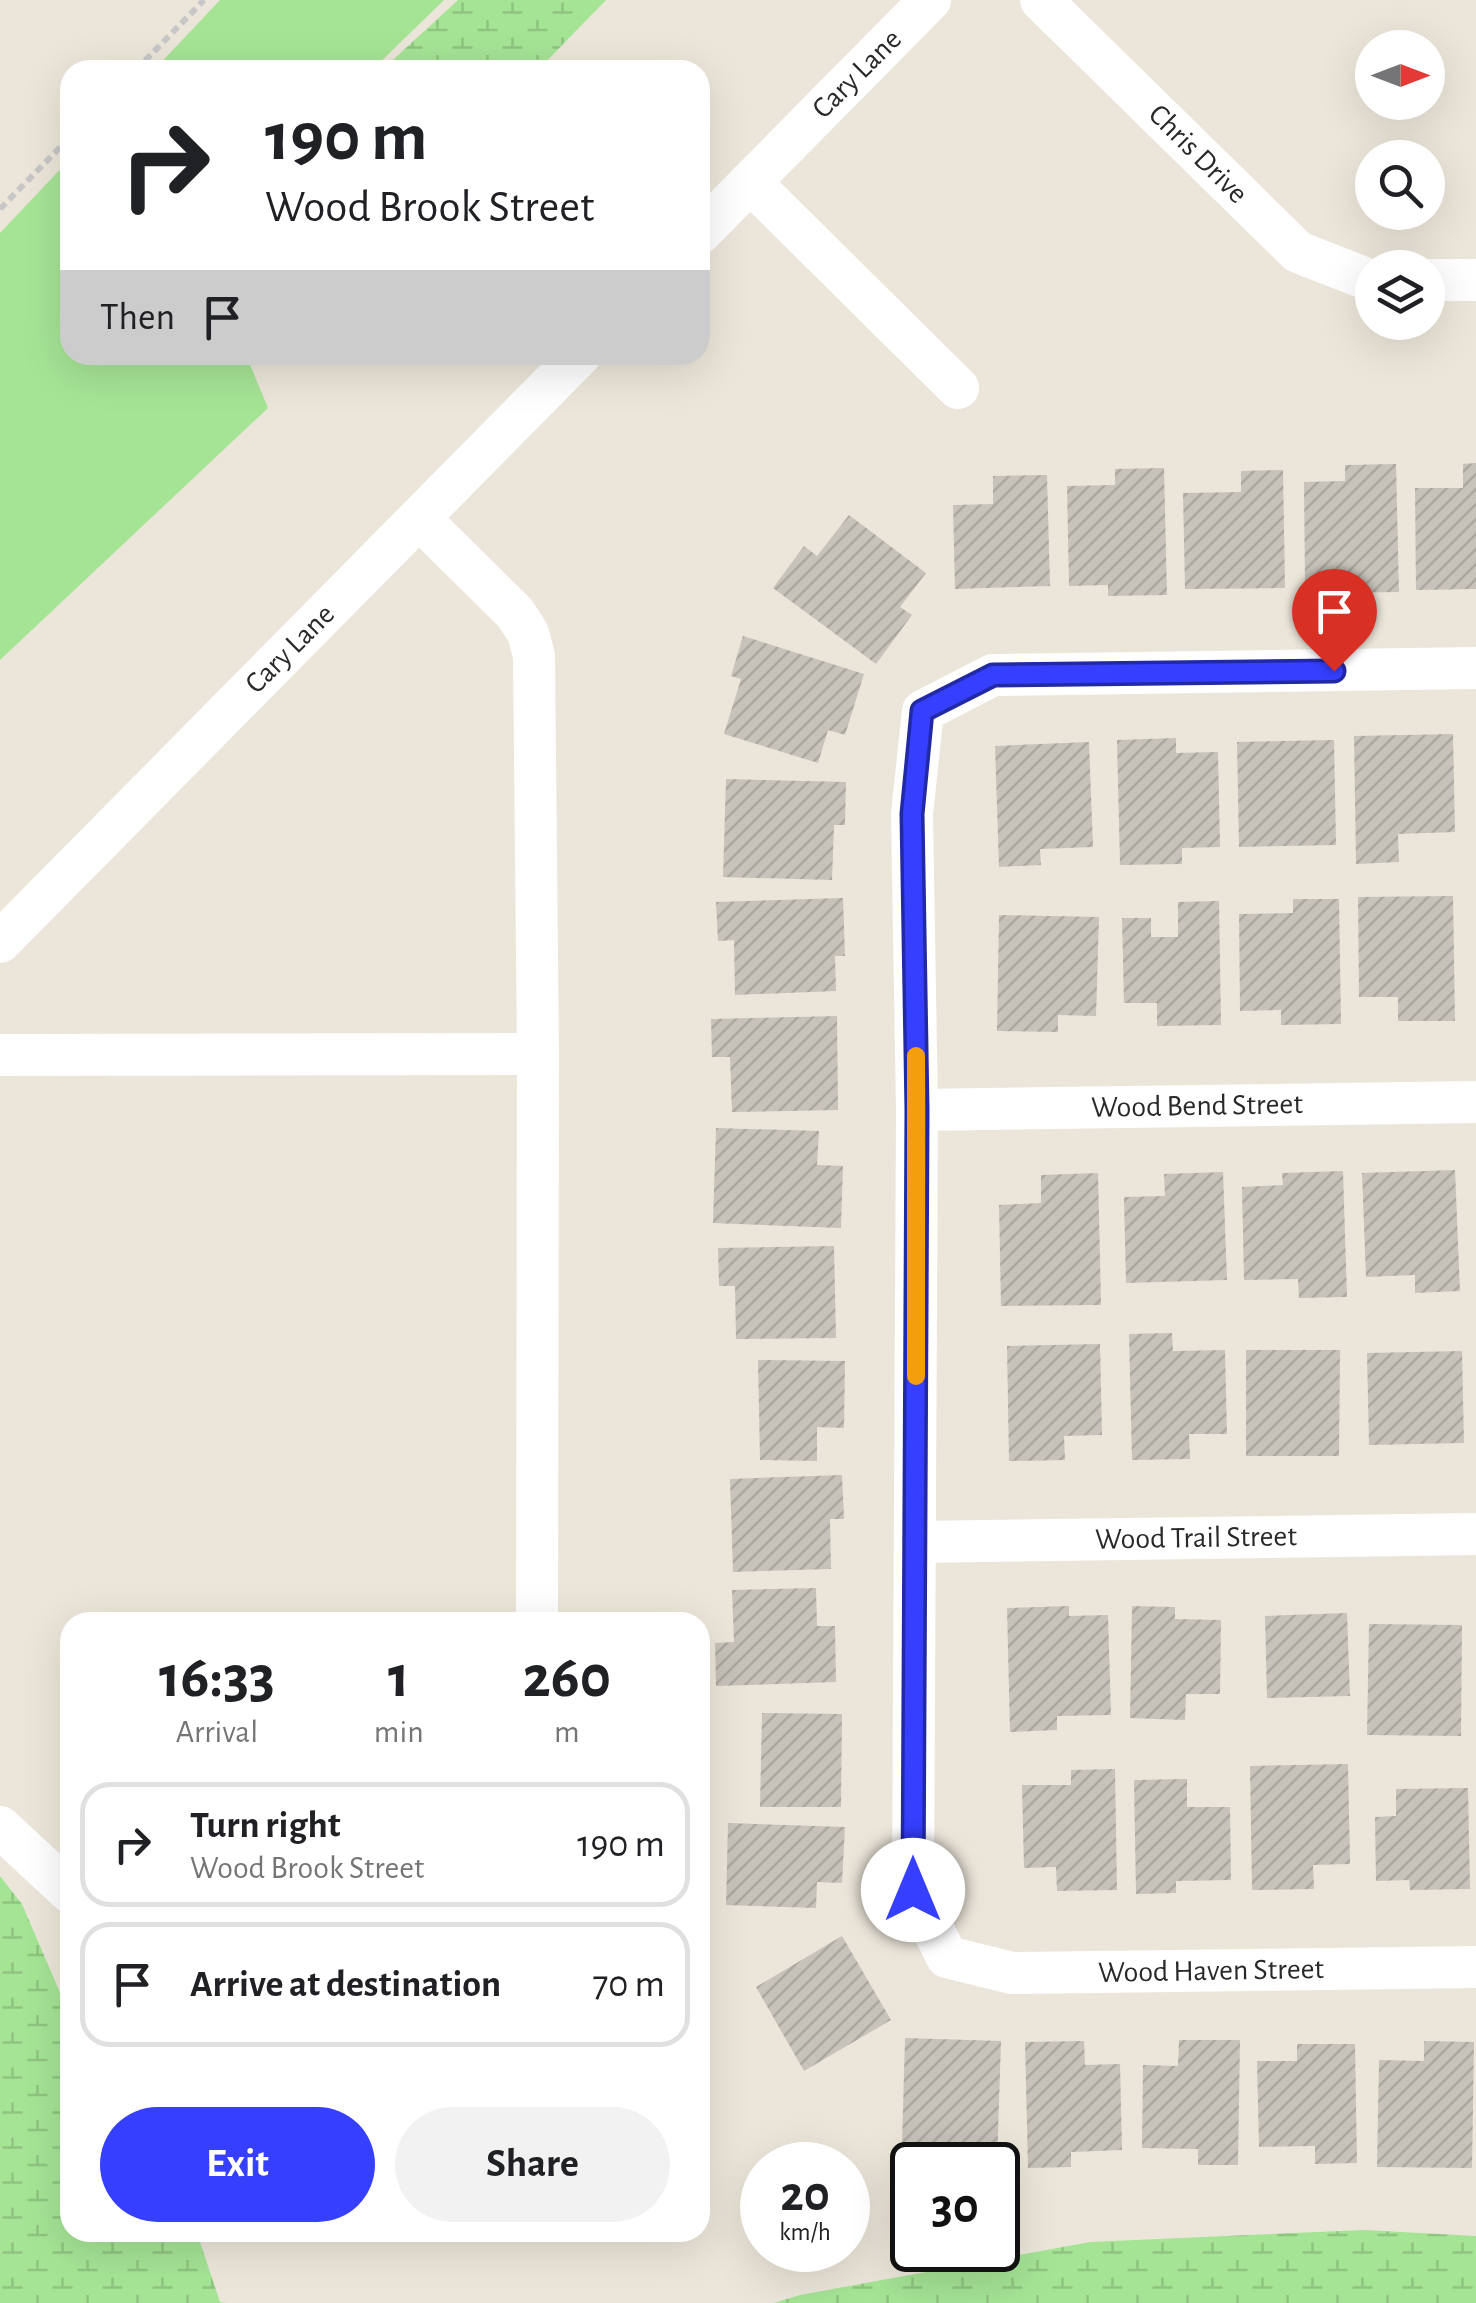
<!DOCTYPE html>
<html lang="en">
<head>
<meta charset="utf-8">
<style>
	body { margin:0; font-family:"Alegreya Sans",sans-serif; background:#f2f2f2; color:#202124; height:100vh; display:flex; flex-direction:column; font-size:38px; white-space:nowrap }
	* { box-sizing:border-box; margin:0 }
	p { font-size:32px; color:#757577 }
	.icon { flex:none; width:55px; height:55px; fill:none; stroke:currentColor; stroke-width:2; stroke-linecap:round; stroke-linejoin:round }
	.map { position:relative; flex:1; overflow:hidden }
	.details { position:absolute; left:60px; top:1612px; width:650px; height:630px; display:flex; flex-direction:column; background:#fff; border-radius:30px; box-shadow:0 10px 40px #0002 }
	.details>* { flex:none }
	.hud { position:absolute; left:60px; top:60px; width:650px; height:305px; border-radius:30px; box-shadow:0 10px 40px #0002; background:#fff; color:#202124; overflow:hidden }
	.needle { width:65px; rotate:90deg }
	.controls { position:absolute; left:1355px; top:30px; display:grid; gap:20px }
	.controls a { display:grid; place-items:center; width:90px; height:90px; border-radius:50%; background:#fff; box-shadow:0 10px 40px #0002; font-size:50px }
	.speed { position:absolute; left:740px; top:2142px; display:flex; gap:20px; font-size:50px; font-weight:700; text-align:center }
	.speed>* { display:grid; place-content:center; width:130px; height:130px; border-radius:50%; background:#fff; box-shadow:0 10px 40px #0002; line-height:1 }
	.speed small { font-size:25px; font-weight:400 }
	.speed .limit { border:5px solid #111; border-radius:15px; background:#fff; color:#111 }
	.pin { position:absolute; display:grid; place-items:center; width:85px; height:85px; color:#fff; margin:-102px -42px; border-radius:50% 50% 50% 0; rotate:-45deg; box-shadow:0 0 10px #0007 }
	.pin .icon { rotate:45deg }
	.me { position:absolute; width:110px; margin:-55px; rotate:0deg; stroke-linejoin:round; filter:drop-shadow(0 0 8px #0008) }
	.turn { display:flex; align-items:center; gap:35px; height:210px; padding:0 40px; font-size:45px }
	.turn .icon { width:130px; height:130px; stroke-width:2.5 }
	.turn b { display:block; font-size:70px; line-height:85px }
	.then { display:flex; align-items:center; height:95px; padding:0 40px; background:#0003; gap:20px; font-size:38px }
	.eta { display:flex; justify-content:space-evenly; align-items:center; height:170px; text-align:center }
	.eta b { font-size:60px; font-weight:700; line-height:70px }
	.primary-button { display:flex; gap:20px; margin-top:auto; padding:20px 40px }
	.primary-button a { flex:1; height:115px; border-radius:60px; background:#353ffd; color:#fff; font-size:40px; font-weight:700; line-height:115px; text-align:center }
	.primary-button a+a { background:#f2f2f2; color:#202124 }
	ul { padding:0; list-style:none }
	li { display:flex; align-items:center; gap:30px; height:125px; margin:0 20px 15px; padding:0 20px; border:5px solid #e0e0e0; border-radius:30px }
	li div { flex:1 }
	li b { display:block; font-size:38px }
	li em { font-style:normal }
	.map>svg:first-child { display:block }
	.grass { fill:#a5e495 }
	.wetland { fill:url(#wetland-marsh) }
	.building { fill:url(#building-hatch) }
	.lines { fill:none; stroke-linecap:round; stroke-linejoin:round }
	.path { stroke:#c7c7c7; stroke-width:6; stroke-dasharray:8 5; stroke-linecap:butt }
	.minor { stroke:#fff; stroke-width:42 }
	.route-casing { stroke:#2229a4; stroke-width:25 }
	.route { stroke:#353ffd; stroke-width:18 }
	.slow { stroke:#f59e0b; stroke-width:18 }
	.labels { text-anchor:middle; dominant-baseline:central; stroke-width:8; stroke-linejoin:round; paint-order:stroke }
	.street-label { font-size:30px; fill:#292929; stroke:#fff }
</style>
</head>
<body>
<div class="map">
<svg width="1476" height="2303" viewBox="0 0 1476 2303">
	<defs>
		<pattern id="wetland-marsh" width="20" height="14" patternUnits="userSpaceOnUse" patternTransform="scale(2.5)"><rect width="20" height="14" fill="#a5e495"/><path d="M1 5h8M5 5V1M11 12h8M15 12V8" fill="none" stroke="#8ec480"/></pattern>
		<pattern id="building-hatch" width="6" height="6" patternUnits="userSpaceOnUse" patternTransform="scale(2.5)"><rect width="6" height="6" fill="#c7c3ba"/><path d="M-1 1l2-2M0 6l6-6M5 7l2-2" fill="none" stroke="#aba8a0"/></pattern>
	</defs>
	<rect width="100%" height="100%" fill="#ece6da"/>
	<path class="grass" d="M 220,0 L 444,0 L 372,70 L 154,70 Z
		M 70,159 L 70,355 L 246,355 L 268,408 L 0,660 L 0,233 Z"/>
	<path class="wetland" d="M 458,0 L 606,0 L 538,70 L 382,70 Z
		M 0,1876 L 22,1904 L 70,2016 L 70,2232 L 197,2233 L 220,2302 L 226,2303 L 0,2303 Z
		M 1364,2230 L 1476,2236 L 1476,2303 L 774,2303 L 800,2295 L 1090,2242 Z"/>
	<path class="building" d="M 1476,463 L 1476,589 L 1416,590 L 1415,488 L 1463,488 L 1463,464 Z
		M 1396,464 L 1399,592 L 1342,593 L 1341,582 L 1305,583 L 1304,482 L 1345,481 L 1345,465 Z
		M 1164,468 L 1167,595 L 1108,596 L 1108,585 L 1069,586 L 1067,486 L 1115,485 L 1115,469 Z
		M 1283,470 L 1285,588 L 1185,589 L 1183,493 L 1241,492 L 1241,471 Z
		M 1047,475 L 1050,586 L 955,589 L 953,505 L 993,504 L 993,476 Z
		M 849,515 L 926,573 L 900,607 L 912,615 L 876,664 L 773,588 L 804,546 L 817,556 Z
		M 743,636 L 864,674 L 845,735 L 828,730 L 818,763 L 724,734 L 741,679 L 731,676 Z
		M 1453,734 L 1455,832 L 1398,834 L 1399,862 L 1356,864 L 1354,736 Z
		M 1176,738 L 1176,753 L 1218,752 L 1220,847 L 1182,848 L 1182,864 L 1120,865 L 1117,740 Z
		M 1334,740 L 1336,845 L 1239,847 L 1237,742 Z
		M 1089,742 L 1093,847 L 1040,849 L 1041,865 L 999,867 L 995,746 Z
		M 726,779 L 846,782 L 845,825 L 834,825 L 832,880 L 723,877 Z
		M 1453,896 L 1455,1021 L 1398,1021 L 1398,997 L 1359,997 L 1358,897 Z
		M 843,898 L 845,956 L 835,956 L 836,991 L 735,995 L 734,940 L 718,941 L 716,902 Z
		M 1293,899 L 1339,899 L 1341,1024 L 1281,1025 L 1281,1010 L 1240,1011 L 1239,914 L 1293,913 Z
		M 1219,901 L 1221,1025 L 1157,1026 L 1157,1003 L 1124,1003 L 1122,918 L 1151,918 L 1151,937 L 1178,937 L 1178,902 Z
		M 999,915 L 1099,917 L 1096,1016 L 1058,1015 L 1058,1032 L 997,1031 Z
		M 837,1016 L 838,1110 L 732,1112 L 730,1057 L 712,1057 L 711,1019 Z
		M 716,1128 L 819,1131 L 817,1165 L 843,1166 L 841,1228 L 713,1223 Z
		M 1455,1170 L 1460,1291 L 1415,1293 L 1415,1275 L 1366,1277 L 1362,1173 Z
		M 1343,1171 L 1347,1297 L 1299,1298 L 1298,1279 L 1244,1280 L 1242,1187 L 1283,1185 L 1282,1173 Z
		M 1223,1172 L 1227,1280 L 1126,1283 L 1124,1197 L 1165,1196 L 1164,1174 Z
		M 1098,1173 L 1101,1305 L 1001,1306 L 999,1205 L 1041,1203 L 1041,1175 Z
		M 834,1246 L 836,1338 L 736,1339 L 735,1286 L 719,1286 L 718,1248 Z
		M 1172,1333 L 1173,1351 L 1225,1350 L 1227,1434 L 1189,1434 L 1190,1459 L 1132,1460 L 1129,1334 Z
		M 1100,1344 L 1102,1435 L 1064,1436 L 1065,1460 L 1009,1461 L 1007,1346 Z
		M 1246,1350 L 1340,1350 L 1339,1456 L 1246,1456 Z
		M 1462,1351 L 1464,1443 L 1369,1445 L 1367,1353 Z
		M 758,1360 L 845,1361 L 844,1428 L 817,1427 L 817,1461 L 760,1460 Z
		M 842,1475 L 844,1519 L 830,1519 L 831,1569 L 733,1572 L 730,1479 Z
		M 816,1588 L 817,1626 L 835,1626 L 836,1682 L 716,1686 L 715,1643 L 734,1642 L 732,1590 Z
		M 1069,1606 L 1069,1616 L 1108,1615 L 1111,1715 L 1057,1716 L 1057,1730 L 1010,1732 L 1007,1608 Z
		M 1132,1606 L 1175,1607 L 1175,1619 L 1221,1620 L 1220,1694 L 1186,1694 L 1185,1720 L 1130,1718 Z
		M 1347,1613 L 1350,1696 L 1267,1698 L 1265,1616 Z
		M 1369,1624 L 1462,1625 L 1461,1736 L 1367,1735 Z
		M 762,1713 L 842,1714 L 841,1807 L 760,1807 Z
		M 1348,1764 L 1350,1864 L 1313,1865 L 1314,1889 L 1252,1890 L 1250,1766 Z
		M 1115,1769 L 1117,1890 L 1057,1891 L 1056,1867 L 1024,1868 L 1022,1785 L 1071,1785 L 1071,1770 Z
		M 1187,1779 L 1187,1807 L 1230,1807 L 1231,1880 L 1176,1881 L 1176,1893 L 1136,1894 L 1134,1780 Z
		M 1468,1788 L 1470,1889 L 1410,1890 L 1409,1880 L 1376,1881 L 1375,1817 L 1396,1816 L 1396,1789 Z
		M 728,1823 L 845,1827 L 842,1883 L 817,1882 L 816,1908 L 726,1905 Z
		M 842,1936 L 891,2020 L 804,2071 L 756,1987 Z
		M 905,2038 L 1001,2041 L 997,2164 L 952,2162 L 952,2147 L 902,2145 Z
		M 1179,2040 L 1240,2040 L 1238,2165 L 1198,2165 L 1198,2149 L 1142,2148 L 1143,2065 L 1178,2066 Z
		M 1084,2041 L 1085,2065 L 1120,2064 L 1122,2150 L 1071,2152 L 1071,2167 L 1028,2168 L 1025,2042 Z
		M 1424,2041 L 1474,2042 L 1472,2168 L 1377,2167 L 1379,2060 L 1424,2061 Z
		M 1297,2044 L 1355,2044 L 1357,2163 L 1315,2164 L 1315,2146 L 1259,2147 L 1257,2061 L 1297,2061 Z"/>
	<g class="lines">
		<path class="path" d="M 136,70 L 204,0
			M 0,209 L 70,137"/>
		<path class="minor" d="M 1041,0 L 1298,252 L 1372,281
			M 750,182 L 958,388
			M 700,233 L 930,0
			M 1428,280 L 1476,280
			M 419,518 L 515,613 L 528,633 L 534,656 L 538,1054 L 537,1622
			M 1476,668 L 993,675 L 923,711 L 912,814 L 917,1110 L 913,1890 L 947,1957 L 1012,1973 L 1476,1967
			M 0,942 L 580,355
			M 0,1055 L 538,1054
			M 917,1110 L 1476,1102
			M 915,1542 L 1476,1534
			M 0,1827 L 70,1892"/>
	</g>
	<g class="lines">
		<defs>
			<path id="route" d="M 913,1890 L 917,1110 L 912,814 L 922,711 L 993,675 L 1334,671"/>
		</defs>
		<use href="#route" class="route-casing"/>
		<use href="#route" class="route"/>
		<path class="slow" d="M 916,1376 L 916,1056"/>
	</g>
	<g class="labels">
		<g class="street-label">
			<text transform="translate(857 74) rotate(-45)">Cary Lane</text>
			<text transform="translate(1198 154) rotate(45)">Chris Drive</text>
			<text transform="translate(290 649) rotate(-45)">Cary Lane</text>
			<text transform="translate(1197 1106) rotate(-1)">Wood Bend Street</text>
			<text transform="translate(1196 1538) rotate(-1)">Wood Trail Street</text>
			<text transform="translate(1211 1971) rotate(-1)">Wood Haven Street</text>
		</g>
	</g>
</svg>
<div class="controls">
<a><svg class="needle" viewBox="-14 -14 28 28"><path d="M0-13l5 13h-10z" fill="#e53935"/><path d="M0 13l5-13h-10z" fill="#757577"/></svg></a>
<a><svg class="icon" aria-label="search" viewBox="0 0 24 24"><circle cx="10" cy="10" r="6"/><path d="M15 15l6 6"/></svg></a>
<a><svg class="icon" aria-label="layers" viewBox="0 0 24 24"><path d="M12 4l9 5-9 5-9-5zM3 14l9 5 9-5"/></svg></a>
</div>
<div class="speed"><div>20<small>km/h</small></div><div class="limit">30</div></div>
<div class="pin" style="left:1334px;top:671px;background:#d93025"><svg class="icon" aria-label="arrive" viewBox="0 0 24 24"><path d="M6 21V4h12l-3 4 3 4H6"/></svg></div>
<svg class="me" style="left:913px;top:1890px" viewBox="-20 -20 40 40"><circle r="19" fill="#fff"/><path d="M0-13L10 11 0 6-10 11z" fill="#353ffd"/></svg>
<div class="hud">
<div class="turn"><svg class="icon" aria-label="right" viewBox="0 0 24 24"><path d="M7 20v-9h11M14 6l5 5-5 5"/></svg><div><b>190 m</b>Wood Brook Street</div></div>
<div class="then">Then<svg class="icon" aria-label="arrive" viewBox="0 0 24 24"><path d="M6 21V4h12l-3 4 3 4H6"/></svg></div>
</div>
<section class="details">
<div class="eta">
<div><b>16:33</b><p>Arrival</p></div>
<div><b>1</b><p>min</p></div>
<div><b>260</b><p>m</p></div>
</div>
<ul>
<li><svg class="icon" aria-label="right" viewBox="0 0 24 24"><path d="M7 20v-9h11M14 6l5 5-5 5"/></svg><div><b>Turn right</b><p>Wood Brook Street</p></div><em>190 m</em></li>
<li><svg class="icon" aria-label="arrive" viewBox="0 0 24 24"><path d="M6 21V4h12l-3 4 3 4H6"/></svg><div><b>Arrive at destination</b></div><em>70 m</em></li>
</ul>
<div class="primary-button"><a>Exit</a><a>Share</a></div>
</section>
</div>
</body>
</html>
